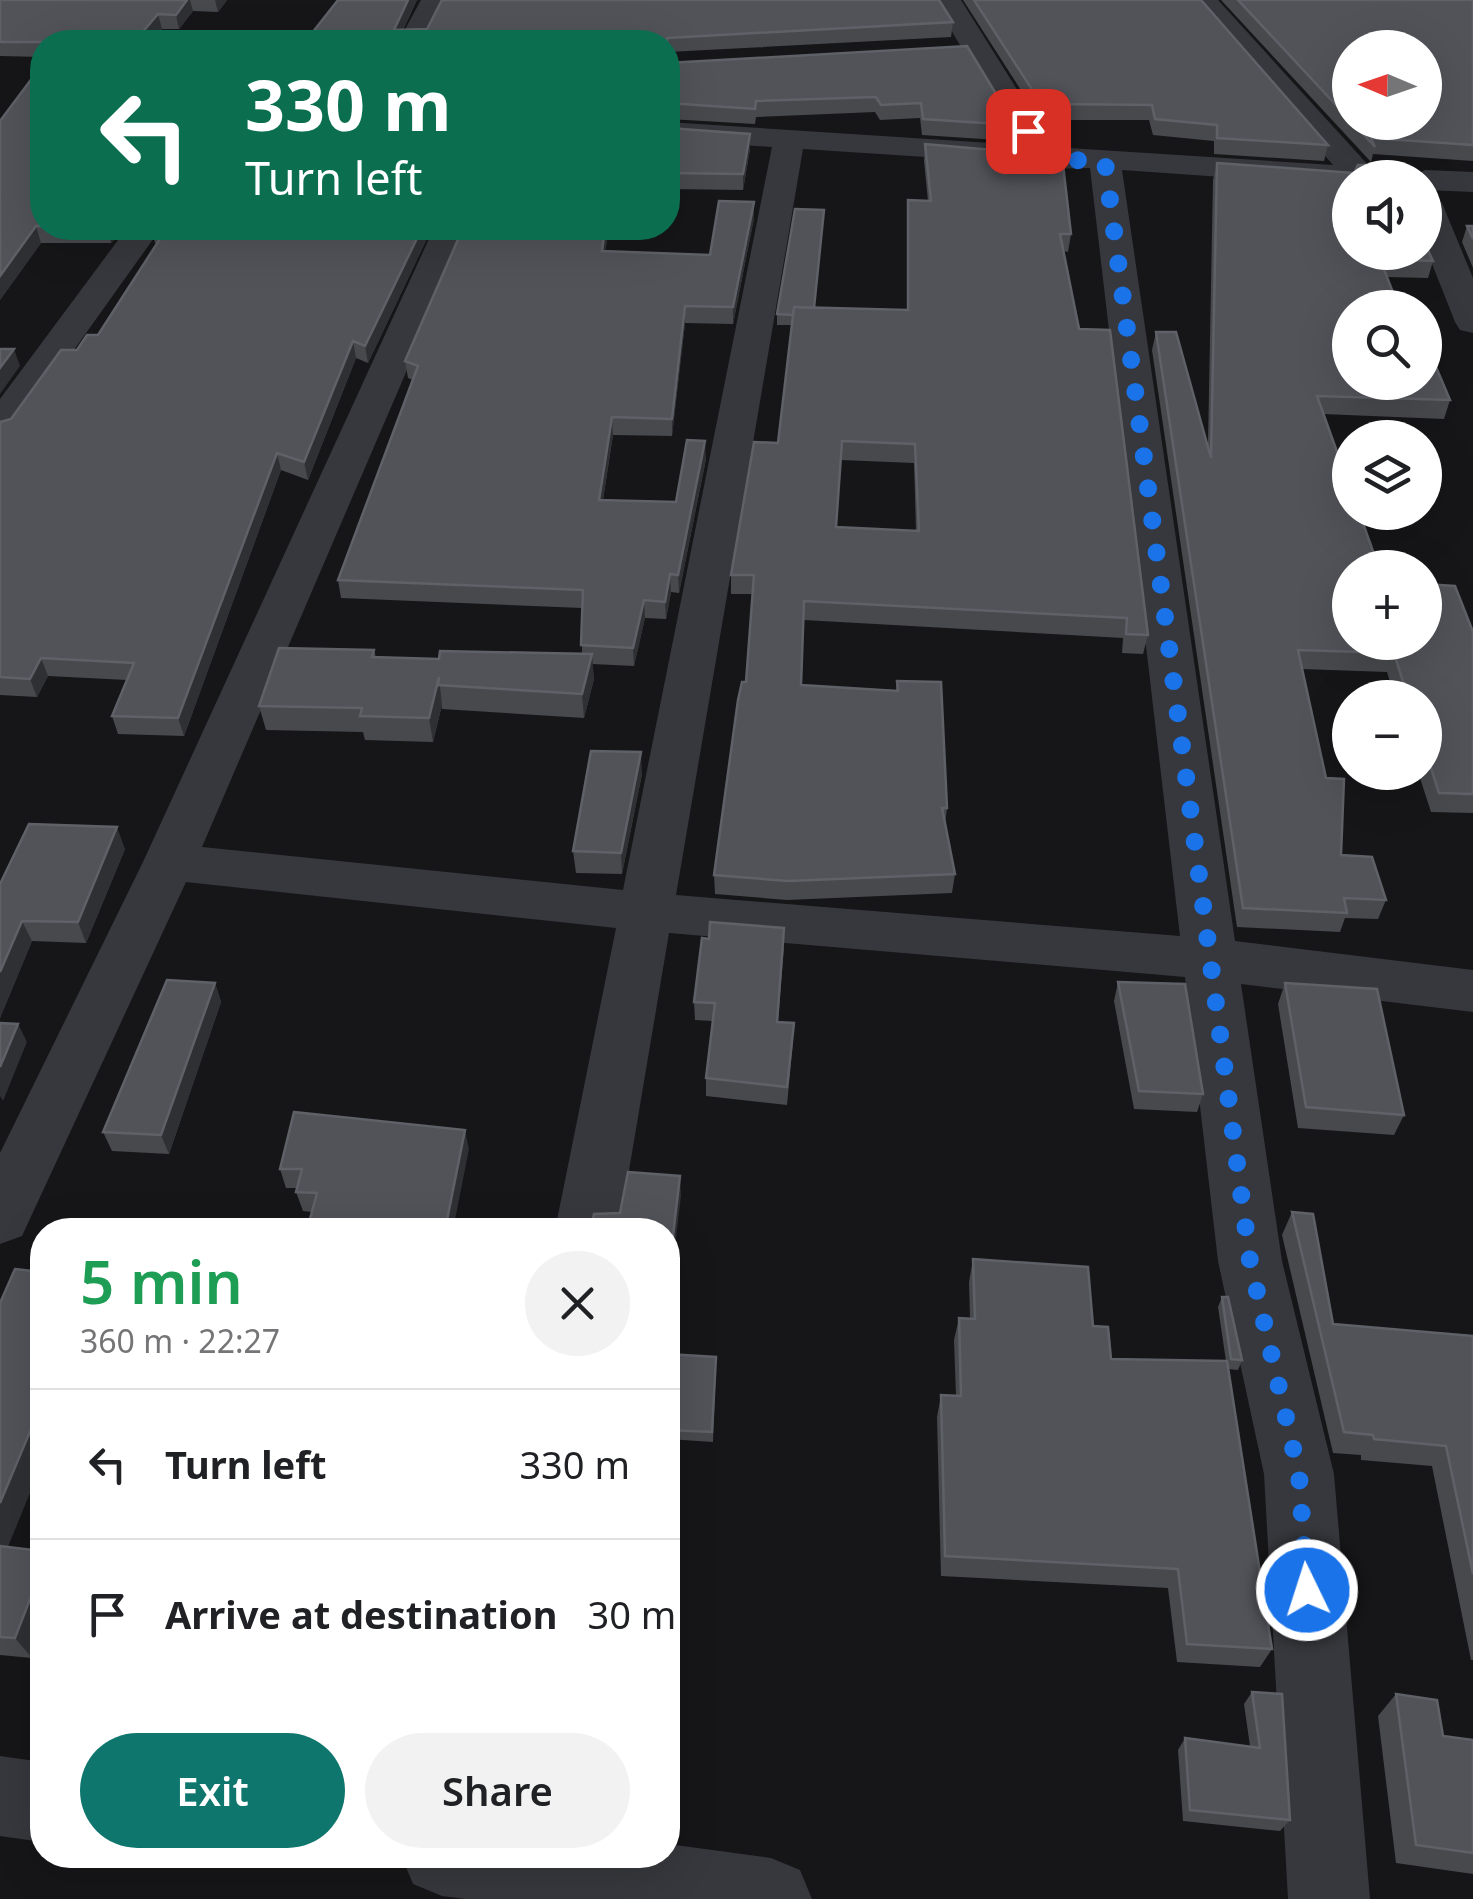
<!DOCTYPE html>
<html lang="en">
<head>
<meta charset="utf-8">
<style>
	body { margin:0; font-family:"Noto Sans",sans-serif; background:#f2f2f2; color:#202124; height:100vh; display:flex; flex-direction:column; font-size:38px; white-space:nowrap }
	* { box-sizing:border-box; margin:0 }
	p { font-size:32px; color:#757577 }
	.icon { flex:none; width:55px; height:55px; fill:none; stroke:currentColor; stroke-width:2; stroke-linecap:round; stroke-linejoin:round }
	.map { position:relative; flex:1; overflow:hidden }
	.side { position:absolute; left:30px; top:1218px; width:650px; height:650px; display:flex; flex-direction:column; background:#fff; border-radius:40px; box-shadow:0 10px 40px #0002 }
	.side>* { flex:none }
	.banner { position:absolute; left:30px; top:30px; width:650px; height:210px; border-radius:40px; box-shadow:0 10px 40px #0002; background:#0b6e4f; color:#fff; overflow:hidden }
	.needle { width:65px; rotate:272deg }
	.controls { position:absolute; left:1332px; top:30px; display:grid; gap:20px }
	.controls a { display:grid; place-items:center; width:110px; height:110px; border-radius:50%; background:#fff; box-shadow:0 10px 40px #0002; font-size:50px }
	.pin { position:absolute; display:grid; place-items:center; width:85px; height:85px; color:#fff; margin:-42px; border-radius:20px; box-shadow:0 5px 15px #0006 }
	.me { position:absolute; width:110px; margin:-55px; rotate:356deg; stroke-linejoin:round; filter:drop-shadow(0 0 8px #0008) }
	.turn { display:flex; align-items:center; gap:35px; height:210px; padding:0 50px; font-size:45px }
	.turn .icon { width:130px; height:130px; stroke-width:2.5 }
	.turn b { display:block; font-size:70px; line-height:85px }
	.round { display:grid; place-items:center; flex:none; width:105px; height:105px; border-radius:52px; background:#f2f2f2 }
	.summary { display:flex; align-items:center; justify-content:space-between; height:170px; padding:0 50px }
	h1 { font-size:60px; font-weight:600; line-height:75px; color:#1e9e55 }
	.cta { display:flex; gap:20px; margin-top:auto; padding:20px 50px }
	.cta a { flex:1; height:115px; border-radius:60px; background:#0f766e; color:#fff; font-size:40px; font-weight:600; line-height:115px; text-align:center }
	.cta a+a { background:#f2f2f2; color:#202124 }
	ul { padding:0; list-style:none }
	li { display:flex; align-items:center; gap:30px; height:150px; padding:0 50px; border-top:2px solid #e0e0e0 }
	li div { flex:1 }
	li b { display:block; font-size:38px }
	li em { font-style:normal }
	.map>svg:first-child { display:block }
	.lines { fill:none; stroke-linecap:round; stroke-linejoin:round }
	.street { fill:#37383d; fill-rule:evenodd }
	.wall { fill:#47494d; fill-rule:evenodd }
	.shaded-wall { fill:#2f3033 }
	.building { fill:#525359; stroke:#5f6168; stroke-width:2.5; fill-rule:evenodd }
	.route { stroke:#1a73e8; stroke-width:18; stroke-dasharray:0 32.4 }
</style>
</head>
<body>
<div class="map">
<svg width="1473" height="1899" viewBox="0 0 1473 1899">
	<rect width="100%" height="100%" fill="#161618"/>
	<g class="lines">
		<path class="street" d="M 421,0 L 449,0 L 426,42 L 398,42 Z
			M 933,0 L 961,0 L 1053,147 L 1333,165 L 1189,0 L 1218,0 L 1370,167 L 1394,171 L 1399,178 L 1350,178 L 1350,186 L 1122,170 L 1235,941 L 1473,970 L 1473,1012 L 1241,984 L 1282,1261 L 1334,1474 L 1370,1899 L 1288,1899 L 1264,1474 L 1218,1261 L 1185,977 L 669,933 L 619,1230 L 555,1230 L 616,928 L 186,882 L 22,1236 L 0,1244 L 0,1153 L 143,862 L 434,228 L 468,228 L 202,847 L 623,890 L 772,147 L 668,140 L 668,122 L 1020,145 ZM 803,149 L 1033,164 L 1045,169 L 1090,168 L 1180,936 L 676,895 Z
			M 1425,170 L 1473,172 L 1473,192 L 1425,190 L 1425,178 L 1411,178 Z
			M 1425,193 L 1437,196 L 1442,203 L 1473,278 L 1473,333 L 1460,330 L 1455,322 L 1425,246 Z
			M 127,228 L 161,228 L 14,434 L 0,438 L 0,399 Z
			M 0,1756 L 42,1762 L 42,1842 L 0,1836 Z
			M 668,1844 L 771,1858 L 800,1870 L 812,1899 L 466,1899 L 442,1896 L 413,1884 L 401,1855 L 668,1855 Z"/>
	</g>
	<path class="wall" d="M 0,0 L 227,0 L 218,12 L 193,11 L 179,29 L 162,29 L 150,42 L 42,42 L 42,57 L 0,56 Z
		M 338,0 L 417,0 L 403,30 L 953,22 L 951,37 L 668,52 L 305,42 Z
		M 963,0 L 1201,0 L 1328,145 L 1324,161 L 1214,154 L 1214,141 L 1153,135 L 1149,120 L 1057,120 L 1055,143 Z
		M 1221,0 L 1473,0 L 1473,161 L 1373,154 L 1371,162 ZM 1350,48 L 1425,122 L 1350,122 Z
		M 967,46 L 1015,125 L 1013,141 L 922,135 L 920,118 L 880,120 L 875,112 L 756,117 L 755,124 L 668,119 L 668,63 Z
		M 42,65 L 42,228 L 124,228 L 111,243 L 41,243 L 0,300 Z
		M 668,128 L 750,149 L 743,190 L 668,189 Z
		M 925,144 L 1071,234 L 1068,252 L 1063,251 L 1148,635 L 1143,654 L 1122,653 L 1123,638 L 804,620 L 801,685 L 896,690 L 897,681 L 947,808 L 945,824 L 955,874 L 952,893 L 787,900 L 715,894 L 714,875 L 746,682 L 753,594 L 731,594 L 731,575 L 778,443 L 792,325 L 777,325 L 777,314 L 815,308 L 907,310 L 908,200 L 928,201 L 924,161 ZM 841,460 L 914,463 L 916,531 L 836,527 Z
		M 1217,163 L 1433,261 L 1428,278 L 1387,277 L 1350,308 L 1450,400 L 1444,419 L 1323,414 L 1350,568 L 1473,632 L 1473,813 L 1431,812 L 1418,772 L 1425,772 L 1425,698 L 1395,698 L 1387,672 L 1302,669 L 1341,855 L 1386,900 L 1378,919 L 1345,918 L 1340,932 L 1237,927 L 1152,350 L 1156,332 L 1208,444 L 1213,180 Z
		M 754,218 L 733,324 L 685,323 L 672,436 L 613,435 L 603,500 L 676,502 L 706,459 L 679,593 L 671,592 L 666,619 L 645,618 L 634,666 L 592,664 L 594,679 L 584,718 L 442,709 L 442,705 L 433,742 L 365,740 L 363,732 L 266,730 L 259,706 L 374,650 L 376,657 L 439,659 L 582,654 L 582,608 L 341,598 L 338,580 L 413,380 L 408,378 L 405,361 L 609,228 L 605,251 L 710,255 Z
		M 1467,226 L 1473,226 L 1473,268 L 1462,242 Z
		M 151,228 L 432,228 L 368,363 L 356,358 L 308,480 L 281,470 L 184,736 L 118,734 L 112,716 L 127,680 L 48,676 L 37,697 L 0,695 L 0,422 L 11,419 L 77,350 L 98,335 L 157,243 L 155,243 Z
		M 642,774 L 622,874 L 576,873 L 573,851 Z
		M 125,849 L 86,943 L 32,941 L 0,1018 L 0,884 Z
		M 784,947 L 778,1022 L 793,1041 L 787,1105 L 706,1096 L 706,1078 L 713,1021 L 695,1020 L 694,1002 Z
		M 1118,982 L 1203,1094 L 1197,1112 L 1134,1109 L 1114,1001 Z
		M 215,983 L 221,1002 L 169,1154 L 112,1151 L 103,1132 Z
		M 1285,983 L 1404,1115 L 1394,1135 L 1298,1128 L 1278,1004 Z
		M 469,1149 L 312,1212 L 303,1211 L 296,1192 L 297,1188 L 286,1188 L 280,1169 Z
		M 1292,1212 L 1333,1324 L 1473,1336 L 1473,1660 L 1471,1660 L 1432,1466 L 1361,1460 L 1361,1455 L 1333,1453 L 1282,1235 Z
		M 973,1259 L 1093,1326 L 1111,1359 L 1226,1361 L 1218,1307 L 1222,1297 L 1242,1360 L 1238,1370 L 1228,1369 L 1272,1649 L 1260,1667 L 1177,1662 L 1168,1588 L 941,1576 L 937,1417 L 941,1395 L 956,1396 L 954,1340 L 959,1318 L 970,1318 L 969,1282 Z
		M 0,1303 L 8,1547 L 42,1551 L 42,1631 L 32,1658 L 0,1655 Z
		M 668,1354 L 716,1366 L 713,1442 L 668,1439 Z
		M 1252,1692 L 1290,1820 L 1280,1831 L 1183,1821 L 1178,1750 L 1185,1738 L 1250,1746 L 1244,1704 Z
		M 1396,1694 L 1443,1736 L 1473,1740 L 1473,1874 L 1396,1863 L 1378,1716 Z"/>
	<path class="shaded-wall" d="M 187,0 L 190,0 L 193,11 L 179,29 L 176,15 Z
		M 215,0 L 227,0 L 218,12 Z
		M 408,0 L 417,0 L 397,42 L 394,30 Z
		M 158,14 L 162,29 L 150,42 L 134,42 Z
		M 750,134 L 750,149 L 743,190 L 743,174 Z
		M 754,202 L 754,218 L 733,324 L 733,307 Z
		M 36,226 L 41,243 L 0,300 L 0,276 Z
		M 107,228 L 124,228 L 111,243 Z
		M 422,228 L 432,228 L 368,363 L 365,346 Z
		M 605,228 L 609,228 L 603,267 L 602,251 Z
		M 685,306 L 685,323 L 672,436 L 672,419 Z
		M 353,341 L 356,358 L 308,480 L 304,462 Z
		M 14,349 L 20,366 L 0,394 L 0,368 Z
		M 612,417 L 613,435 L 600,518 L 599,500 Z
		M 705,441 L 706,459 L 679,593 L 678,575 Z
		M 277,453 L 281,470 L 184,736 L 178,718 Z
		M 670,574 L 671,592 L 666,619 L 665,602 Z
		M 644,600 L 645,618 L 634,666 L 633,648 Z
		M 592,654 L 594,679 L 584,718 L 582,694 Z
		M 41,658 L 48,676 L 37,697 L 30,679 Z
		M 439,677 L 442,705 L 433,742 L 429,718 Z
		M 641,752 L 642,774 L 622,874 L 621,853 Z
		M 117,827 L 125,849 L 86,943 L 78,922 Z
		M 22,921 L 32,941 L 0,1018 L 0,972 Z
		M 215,983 L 221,1002 L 169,1154 L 161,1135 Z
		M 18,1024 L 27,1042 L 3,1101 L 0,1096 L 0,1067 Z
		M 465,1130 L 469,1149 L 453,1230 L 445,1230 Z
		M 680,1176 L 681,1196 L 668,1306 L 668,1278 Z
		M 42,1403 L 42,1464 L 0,1566 L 0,1503 Z
		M 42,1568 L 42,1631 L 32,1658 L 15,1638 Z"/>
	<path class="building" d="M 0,0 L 187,0 L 176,15 L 158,14 L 134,42 L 0,42 Z
		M 338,0 L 408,0 L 394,30 L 427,29 L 442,0 L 939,0 L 953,22 L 667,38 L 667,42 L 305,42 Z
		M 974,0 L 1201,0 L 1328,145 L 1217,138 L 1217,125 L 1155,119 L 1152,105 L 1057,104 L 1057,128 Z
		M 1238,0 L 1473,0 L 1473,145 L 1371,138 L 1375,147 L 1352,122 L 1425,122 L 1425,48 L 1350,48 L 1350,120 Z
		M 967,46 L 1015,125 L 923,119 L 921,103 L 881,105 L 876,97 L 756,101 L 755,109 L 668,103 L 668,63 Z
		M 42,65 L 42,226 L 36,226 L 0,276 L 0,121 Z
		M 668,128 L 750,134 L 743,174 L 668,173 Z
		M 925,144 L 1062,156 L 1071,234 L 1060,234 L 1079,329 L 1110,330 L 1148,635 L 1126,634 L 1127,618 L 804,601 L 801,685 L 898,691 L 897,681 L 941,682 L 947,808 L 942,808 L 955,874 L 788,881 L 714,875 L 738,700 L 742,682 L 746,682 L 754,575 L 731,575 L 754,442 L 778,443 L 794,307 L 908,310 L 908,200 L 931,201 ZM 842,441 L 915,444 L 919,531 L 836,527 Z
		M 1217,163 L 1354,173 L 1358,165 L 1385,165 L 1391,178 L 1350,178 L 1350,252 L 1425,252 L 1425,244 L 1433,261 L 1380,259 L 1399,308 L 1350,308 L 1350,382 L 1425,382 L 1425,341 L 1450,400 L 1317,396 L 1350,488 L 1350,512 L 1359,512 L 1379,568 L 1350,568 L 1350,642 L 1425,642 L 1425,584 L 1455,586 L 1473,632 L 1473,794 L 1439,793 L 1425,750 L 1425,698 L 1408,698 L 1394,653 L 1298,650 L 1326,778 L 1344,779 L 1341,855 L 1372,857 L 1386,900 L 1344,898 L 1347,913 L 1243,908 L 1156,332 L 1176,332 L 1211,458 Z
		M 719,201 L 754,202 L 733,307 L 685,306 L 672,419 L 612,417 L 599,500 L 676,502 L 687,440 L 705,441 L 678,575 L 670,574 L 665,602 L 644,600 L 633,648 L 581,645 L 583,590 L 338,580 L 418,366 L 405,361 L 463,228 L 605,228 L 602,251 L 710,255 Z
		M 795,209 L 824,210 L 814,308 L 794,307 L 793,315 L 777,314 Z
		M 1467,226 L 1473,226 L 1473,239 Z
		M 167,228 L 422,228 L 365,346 L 353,341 L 304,462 L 277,453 L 178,718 L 112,716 L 134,663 L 41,658 L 30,679 L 0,677 L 0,422 L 11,419 L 61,350 L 77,350 L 87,335 L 98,335 Z
		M 0,349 L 14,349 L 0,368 Z
		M 279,648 L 374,650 L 372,657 L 439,659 L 440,651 L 592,654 L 582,694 L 438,685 L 439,677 L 429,718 L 360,716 L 362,708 L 259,706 Z
		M 591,751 L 641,752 L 621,853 L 573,851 Z
		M 29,824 L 117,827 L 78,922 L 22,921 L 0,972 L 0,884 Z
		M 710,922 L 784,928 L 777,1022 L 794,1023 L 787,1087 L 706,1078 L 715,1003 L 694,1002 L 702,938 L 709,939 Z
		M 167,980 L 215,983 L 161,1135 L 103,1132 Z
		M 1118,982 L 1185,984 L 1203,1094 L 1139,1091 Z
		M 1285,983 L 1377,989 L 1404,1115 L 1306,1107 Z
		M 0,1023 L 18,1024 L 0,1067 Z
		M 294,1112 L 465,1130 L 445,1230 L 307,1230 L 317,1193 L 296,1192 L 302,1169 L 280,1169 Z
		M 628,1172 L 680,1176 L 668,1278 L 668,1230 L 591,1230 L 594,1214 L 620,1213 Z
		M 1292,1212 L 1313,1214 L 1333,1324 L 1473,1336 L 1473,1574 L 1446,1446 L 1374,1439 L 1373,1435 L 1344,1432 Z
		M 973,1259 L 1088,1267 L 1093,1326 L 1108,1327 L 1111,1359 L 1227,1361 L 1272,1649 L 1187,1644 L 1178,1569 L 945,1556 L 941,1395 L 961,1396 L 959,1318 L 975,1319 Z
		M 15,1269 L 42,1272 L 42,1403 L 0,1503 L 0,1303 Z
		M 1222,1297 L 1228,1297 L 1242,1360 L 1231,1359 Z
		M 668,1354 L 716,1357 L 712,1432 L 668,1430 Z
		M 0,1546 L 42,1551 L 42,1568 L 15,1638 L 0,1637 Z
		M 1252,1692 L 1282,1694 L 1290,1820 L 1190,1810 L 1185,1738 L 1260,1748 Z
		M 1396,1694 L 1437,1700 L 1443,1736 L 1473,1740 L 1473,1853 L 1416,1845 Z"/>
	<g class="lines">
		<path class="route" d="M 1028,131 L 1045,158 L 1105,162 L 1250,1261 L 1299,1474 L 1307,1590"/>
	</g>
</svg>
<div class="controls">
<a><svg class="needle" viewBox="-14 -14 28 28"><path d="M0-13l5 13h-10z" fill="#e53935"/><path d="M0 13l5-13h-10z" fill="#757577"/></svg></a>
<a><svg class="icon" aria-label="sound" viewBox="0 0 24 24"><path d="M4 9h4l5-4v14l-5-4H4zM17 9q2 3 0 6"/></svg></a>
<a><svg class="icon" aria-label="search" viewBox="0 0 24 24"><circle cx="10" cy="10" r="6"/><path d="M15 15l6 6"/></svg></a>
<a><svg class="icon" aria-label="layers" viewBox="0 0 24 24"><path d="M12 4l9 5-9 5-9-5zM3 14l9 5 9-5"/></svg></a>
<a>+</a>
<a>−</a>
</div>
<div class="pin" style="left:1028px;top:131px;background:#d93025"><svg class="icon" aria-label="arrive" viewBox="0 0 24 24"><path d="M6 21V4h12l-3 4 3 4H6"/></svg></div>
<svg class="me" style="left:1307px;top:1590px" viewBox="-20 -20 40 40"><circle r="17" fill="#1a73e8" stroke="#fff" stroke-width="3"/><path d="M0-11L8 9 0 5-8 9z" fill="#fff"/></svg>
<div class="banner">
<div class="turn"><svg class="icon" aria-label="left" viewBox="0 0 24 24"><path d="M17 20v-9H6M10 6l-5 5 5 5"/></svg><div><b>330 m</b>Turn left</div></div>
</div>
<section class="side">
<div class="summary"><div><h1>5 min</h1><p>360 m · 22:27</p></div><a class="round"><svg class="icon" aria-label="close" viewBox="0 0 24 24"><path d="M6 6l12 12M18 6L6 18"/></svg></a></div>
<ul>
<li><svg class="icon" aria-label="left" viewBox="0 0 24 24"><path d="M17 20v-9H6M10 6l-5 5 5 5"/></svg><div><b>Turn left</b></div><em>330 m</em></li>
<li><svg class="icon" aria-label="arrive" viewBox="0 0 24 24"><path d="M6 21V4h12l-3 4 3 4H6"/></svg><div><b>Arrive at destination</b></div><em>30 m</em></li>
</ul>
<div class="cta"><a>Exit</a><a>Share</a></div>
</section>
</div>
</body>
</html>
